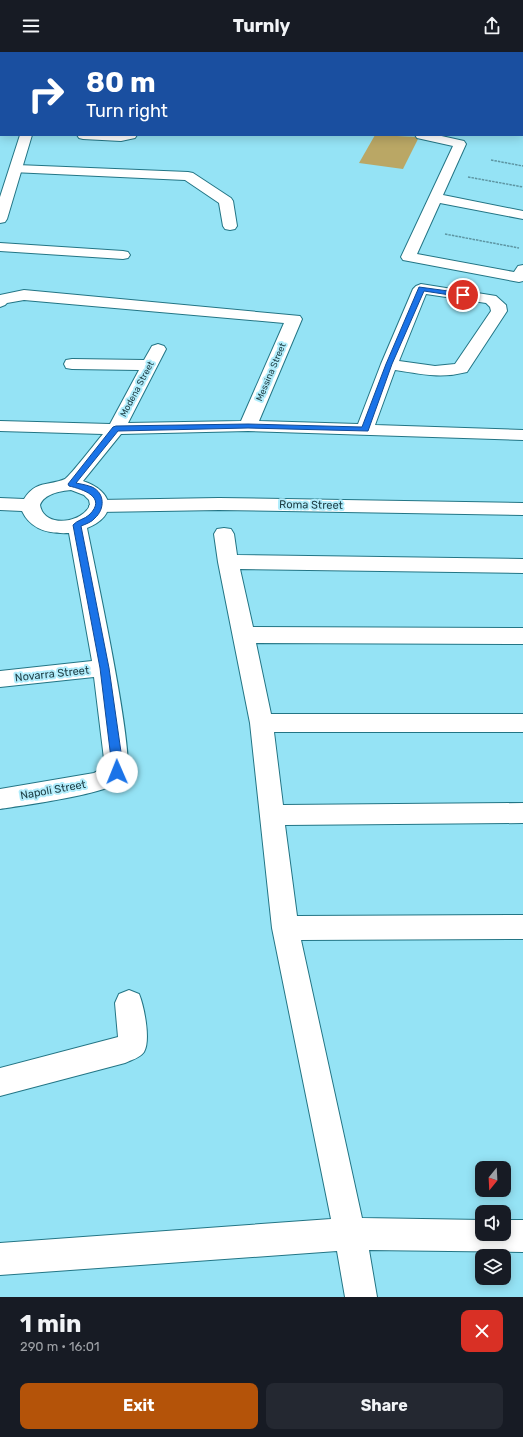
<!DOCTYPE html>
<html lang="en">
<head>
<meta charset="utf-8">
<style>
	body { margin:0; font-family:Rubik,sans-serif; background:#242831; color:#f1f3f6; height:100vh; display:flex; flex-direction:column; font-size:15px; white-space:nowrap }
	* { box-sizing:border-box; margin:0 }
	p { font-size:13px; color:#9ea1a6 }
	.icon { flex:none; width:22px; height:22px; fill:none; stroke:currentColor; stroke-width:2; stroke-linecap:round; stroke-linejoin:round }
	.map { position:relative; height:1245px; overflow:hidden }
	.sheet { display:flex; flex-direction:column; background:#171b24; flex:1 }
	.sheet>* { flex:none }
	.banner { position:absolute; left:0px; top:0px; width:523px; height:84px; box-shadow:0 2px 10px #0003; background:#1a4fa0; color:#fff; overflow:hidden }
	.needle { width:26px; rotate:198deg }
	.tools { position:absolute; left:475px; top:1109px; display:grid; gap:8px }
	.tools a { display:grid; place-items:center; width:36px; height:36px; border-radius:8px; background:#171b24; box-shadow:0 2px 10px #0003; font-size:20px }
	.pin { position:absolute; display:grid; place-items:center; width:34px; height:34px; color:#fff; margin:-17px; border:2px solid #fff; border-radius:50%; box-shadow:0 1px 4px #0007 }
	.me { position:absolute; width:44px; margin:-22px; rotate:359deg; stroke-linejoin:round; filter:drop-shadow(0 0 3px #0008) }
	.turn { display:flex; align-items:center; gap:14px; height:84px; padding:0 20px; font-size:18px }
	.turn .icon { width:52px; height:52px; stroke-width:2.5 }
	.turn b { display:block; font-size:28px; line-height:34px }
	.round { display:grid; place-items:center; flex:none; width:42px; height:42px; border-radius:8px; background:#242831 }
	.head { display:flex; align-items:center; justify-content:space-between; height:68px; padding:0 20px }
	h1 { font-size:24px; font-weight:700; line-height:30px }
	.cta { display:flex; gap:8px; margin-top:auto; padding:8px 20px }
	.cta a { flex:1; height:46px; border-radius:8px; background:#b45309; color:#fff; font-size:16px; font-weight:700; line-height:46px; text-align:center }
	.cta a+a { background:#242831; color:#f1f3f6 }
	header { display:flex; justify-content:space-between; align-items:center; height:52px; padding:0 20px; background:#171b24; font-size:18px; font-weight:700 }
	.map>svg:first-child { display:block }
	.green { fill:#baa765 }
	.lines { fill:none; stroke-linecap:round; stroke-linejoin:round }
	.service-casing { stroke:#237585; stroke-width:2 }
	.minor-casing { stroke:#237585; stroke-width:2 }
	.tertiary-casing { stroke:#237585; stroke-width:2 }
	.path { stroke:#5d95a2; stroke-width:1.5; stroke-dasharray:2.5 1; stroke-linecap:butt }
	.service { fill:#fff; fill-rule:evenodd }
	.minor { fill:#fff; fill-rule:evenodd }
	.tertiary { fill:#fff; fill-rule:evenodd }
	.route { fill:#1a73e8; stroke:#114b97 }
	.labels { text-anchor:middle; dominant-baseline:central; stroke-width:4; stroke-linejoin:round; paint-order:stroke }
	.far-street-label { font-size:9px; fill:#204148; stroke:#b1edfc }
	.street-label { font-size:11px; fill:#204148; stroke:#b1edfc }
</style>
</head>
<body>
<header><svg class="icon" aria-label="menu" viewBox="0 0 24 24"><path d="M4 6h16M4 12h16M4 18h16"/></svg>Turnly<svg class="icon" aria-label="share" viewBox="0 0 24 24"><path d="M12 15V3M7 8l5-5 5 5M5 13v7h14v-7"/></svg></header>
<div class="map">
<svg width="523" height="1245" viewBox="0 0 523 1245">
	<rect width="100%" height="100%" fill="#95e3f5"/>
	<path class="green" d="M 375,83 L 419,85 L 403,117 L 359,111 Z"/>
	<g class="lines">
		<defs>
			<path id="service" d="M 0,44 L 1,44 L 1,48 L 0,48 Z"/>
			<path id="minor" d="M 472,0 L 485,0 L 471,1 Z
				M 502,0 L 517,0 L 518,1 L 503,1 Z
				M 522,27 L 523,27 L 523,34 L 522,34 Z
				M 522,69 L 523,69 L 523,77 L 522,77 Z
				M 77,83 L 137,83 L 135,86 L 121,89 L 83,87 L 79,86 Z
				M 415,83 L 437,83 L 464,89 L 466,92 L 443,143 L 523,159 L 523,167 L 440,151 L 417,202 L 514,220 L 518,214 L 523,213 L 523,229 L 519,230 L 403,208 L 401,205 L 453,94 L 417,86 Z
				M 17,113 L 188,120 L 193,121 L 231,146 L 233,149 L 237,174 L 235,177 L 230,178 L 225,177 L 223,174 L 219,151 L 185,128 L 12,120 L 10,117 L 12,114 Z
				M 0,191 L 123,199 L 128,200 L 130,203 L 128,206 L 123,207 L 0,199 Z
				M 421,232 L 496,244 L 506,253 L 507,259 L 467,320 C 440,327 422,322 395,318 L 375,373 L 523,378 L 523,388 L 248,379 L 121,382 L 83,429 C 113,439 119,463 87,476 C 93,507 138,712 126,726 C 112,742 24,753 0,757 L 0,737 L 94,721 L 105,715 L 94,625 L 0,635 L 0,619 L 92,609 L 69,481 C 49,482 31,478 22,459 L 0,458 L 0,446 L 24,447 C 36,428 49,434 65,427 C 70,424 97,389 103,382 L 0,379 L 0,369 L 110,372 L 139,318 L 72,317 L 66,316 L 64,312 L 66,308 L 72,307 L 144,308 L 152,294 L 158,292 L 164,294 L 166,297 L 128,371 L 241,369 L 284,271 L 24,248 L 7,251 L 5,253 L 0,255 L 0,243 L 24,238 L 300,264 L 302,267 L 259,369 L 358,372 L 381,312 L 413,237 L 416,234 ZM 426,242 L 486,251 L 490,255 L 491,259 L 455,312 L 435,314 L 399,309 ZM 71,438 L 84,443 L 89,448 L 90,453 C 83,471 44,477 40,453 C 44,442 60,439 71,438 Z
				M 224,476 L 231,477 L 234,482 L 237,503 L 523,507 L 523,521 L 240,517 L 253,575 L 523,576 L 523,592 L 256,591 L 271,662 L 523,662 L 523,680 L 274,680 L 283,753 L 523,751 L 523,771 L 285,773 L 297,864 L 523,863 L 523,887 L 301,888 L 362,1166 L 482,1168 L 482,1182 L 504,1182 L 504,1168 L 523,1168 L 523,1200 L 369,1198 L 377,1245 L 345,1245 L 337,1199 L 0,1223 L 0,1191 L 331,1167 L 272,876 L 250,671 L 218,510 L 214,482 L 217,477 Z
				M 129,938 L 139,942 C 144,954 151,988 144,1000 C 140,1006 131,1008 125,1011 L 0,1044 L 0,1016 L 118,985 L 115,951 L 119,942 Z"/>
			<path id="tertiary" d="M 53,0 L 65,0 L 65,1 L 53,1 Z
				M 20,83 L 32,83 L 7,167 L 5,170 L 0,171 L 0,145 Z
				M 219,446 L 523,451 L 523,463 L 219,458 L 99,460 L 92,458 L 89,454 L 92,450 L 99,448 Z"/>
		</defs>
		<use href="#service" class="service-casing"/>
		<use href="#minor" class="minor-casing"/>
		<use href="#tertiary" class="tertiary-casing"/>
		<path class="path" d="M 297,1 L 300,0
			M 491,108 L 523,114
			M 468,125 L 523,135
			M 445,182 L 519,196"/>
		<use href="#service" class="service"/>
		<use href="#minor" class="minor"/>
		<use href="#tertiary" class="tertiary"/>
	</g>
	<path class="route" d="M 419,235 L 463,241 L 466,243 L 463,245 L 424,239 L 392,312 L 368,379 L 248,376 L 118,379 L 76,431 C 81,432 87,433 92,435 C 105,441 105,457 95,466 C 92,470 86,472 81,474 L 109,616 L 121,700 L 122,720 L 120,723 L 113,723 L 100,616 L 73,473 C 77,468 85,467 89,463 C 108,445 82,437 69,434 L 68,432 L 113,375 L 116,374 L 248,372 L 362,375 L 386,312 Z"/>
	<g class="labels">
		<g class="far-street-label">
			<text transform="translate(271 320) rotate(-67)">Messina Street</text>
			<text transform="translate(137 337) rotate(-62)">Modena Street</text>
		</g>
		<g class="street-label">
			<text transform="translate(311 453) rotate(1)">Roma Street</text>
			<text transform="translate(52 622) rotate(-6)">Novarra Street</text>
			<text transform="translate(53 738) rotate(-10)">Napoli Street</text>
		</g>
	</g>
</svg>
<div class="tools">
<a><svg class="needle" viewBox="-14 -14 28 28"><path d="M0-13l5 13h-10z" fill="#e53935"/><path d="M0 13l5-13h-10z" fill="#9ea1a6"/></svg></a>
<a><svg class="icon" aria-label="sound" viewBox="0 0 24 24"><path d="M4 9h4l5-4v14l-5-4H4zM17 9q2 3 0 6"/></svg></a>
<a><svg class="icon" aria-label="layers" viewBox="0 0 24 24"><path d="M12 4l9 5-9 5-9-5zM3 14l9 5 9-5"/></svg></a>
</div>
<div class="pin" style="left:463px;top:243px;background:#d93025"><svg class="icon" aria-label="arrive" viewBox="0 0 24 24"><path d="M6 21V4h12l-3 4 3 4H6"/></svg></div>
<svg class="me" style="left:117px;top:720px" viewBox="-20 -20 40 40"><circle r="19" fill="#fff"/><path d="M0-13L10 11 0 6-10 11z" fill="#1a73e8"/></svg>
<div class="banner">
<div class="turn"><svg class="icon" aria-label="right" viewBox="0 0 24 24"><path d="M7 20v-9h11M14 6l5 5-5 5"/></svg><div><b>80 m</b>Turn right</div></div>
</div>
</div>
<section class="sheet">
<div class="head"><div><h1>1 min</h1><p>290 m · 16:01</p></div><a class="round" style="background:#d93025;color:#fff"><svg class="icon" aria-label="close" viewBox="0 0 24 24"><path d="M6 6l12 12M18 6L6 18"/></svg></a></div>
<div class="cta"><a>Exit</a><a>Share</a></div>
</section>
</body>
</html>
